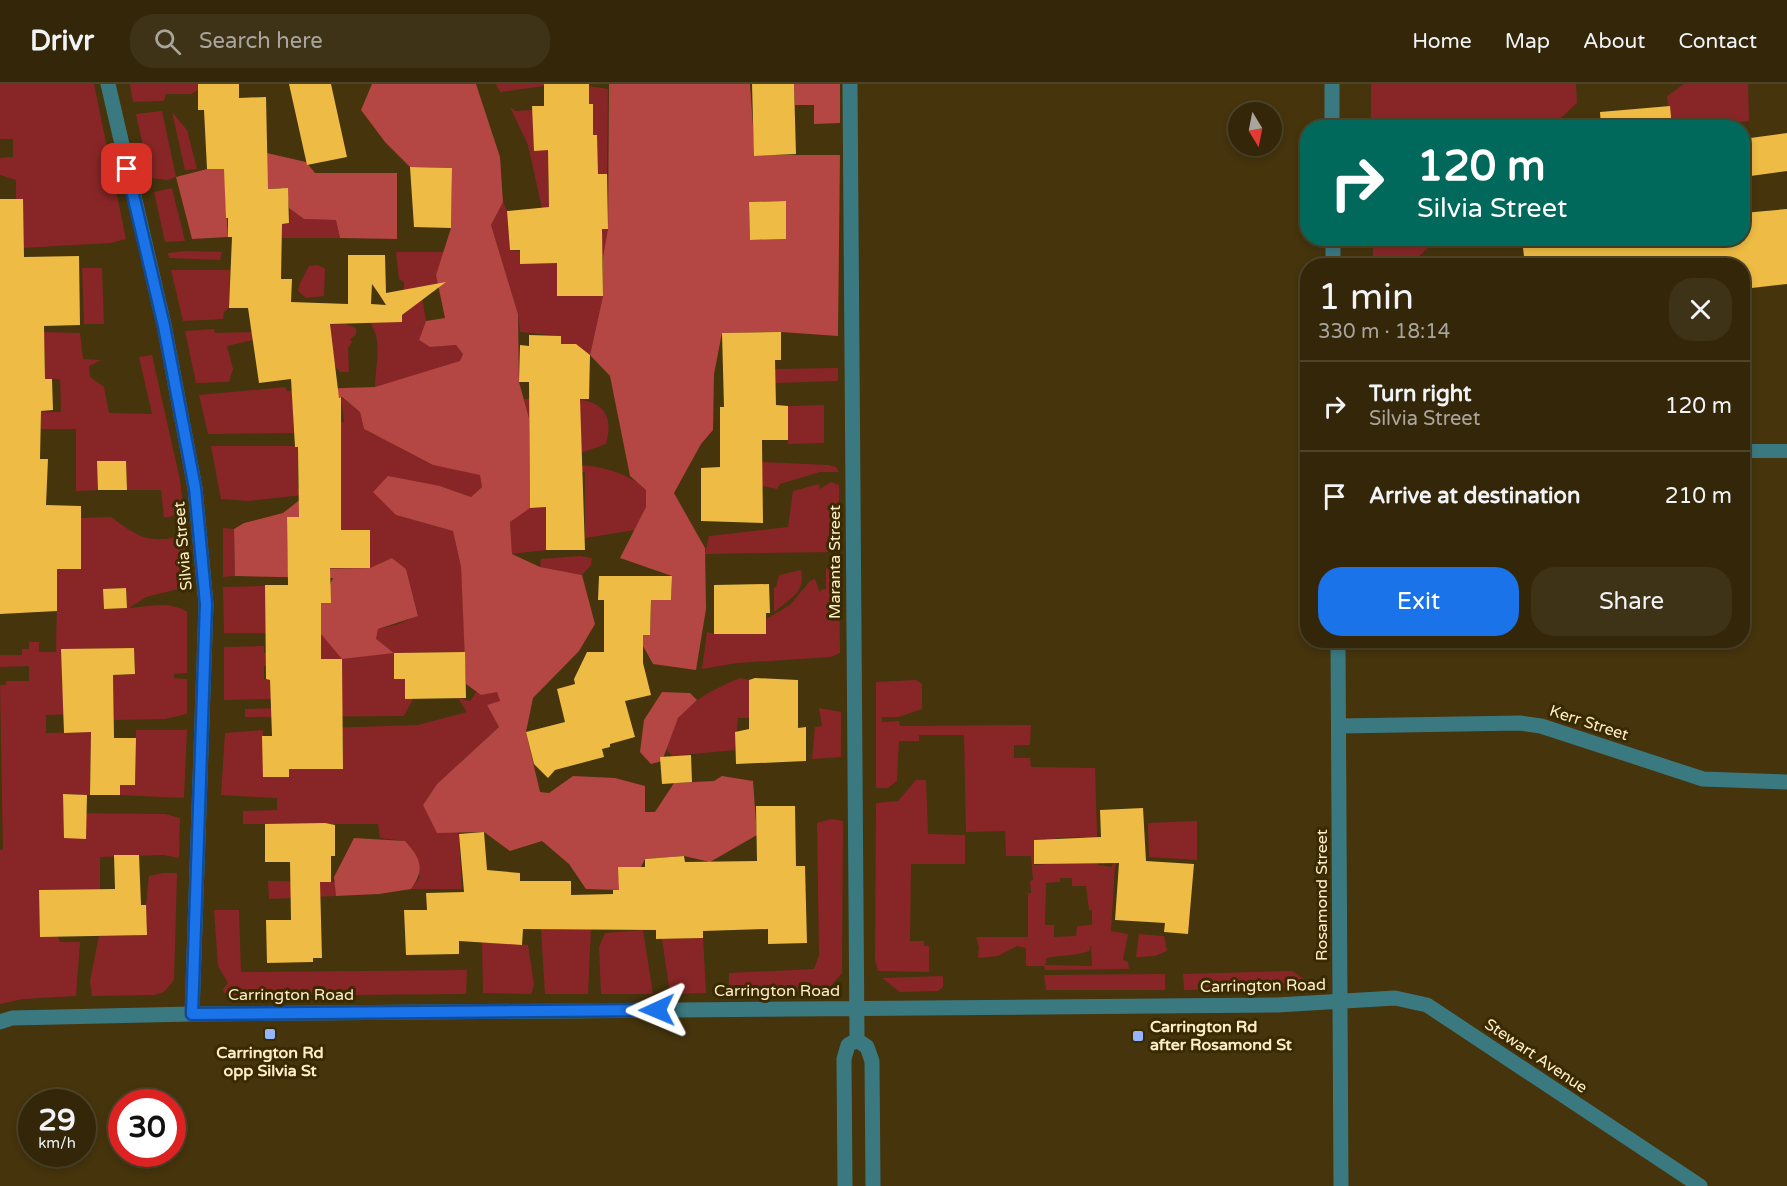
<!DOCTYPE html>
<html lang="en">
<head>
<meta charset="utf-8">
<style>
	body { margin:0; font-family:"Varela Round",sans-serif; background:#3f3317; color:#f1f3f6; height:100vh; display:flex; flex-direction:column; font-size:22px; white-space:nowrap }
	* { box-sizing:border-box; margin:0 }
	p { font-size:20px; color:#a9a59c }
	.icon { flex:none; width:33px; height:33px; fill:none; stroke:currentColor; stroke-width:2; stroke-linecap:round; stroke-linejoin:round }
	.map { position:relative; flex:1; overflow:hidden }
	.drawer { position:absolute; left:1300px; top:174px; width:450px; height:390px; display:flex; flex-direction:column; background:#342709; border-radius:24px; box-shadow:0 3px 9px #0003,0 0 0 2px #4e442a }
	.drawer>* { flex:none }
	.banner { position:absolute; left:1300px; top:36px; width:450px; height:126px; border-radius:24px; box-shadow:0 3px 9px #0003,0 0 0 2px #4e442a; background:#00695c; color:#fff; overflow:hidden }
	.needle { width:39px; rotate:170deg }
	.buttons { position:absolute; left:1228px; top:18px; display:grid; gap:12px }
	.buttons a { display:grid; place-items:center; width:54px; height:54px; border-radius:50%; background:#342709; box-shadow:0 3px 9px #0003,0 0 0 2px #4e442a; font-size:30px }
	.speed { position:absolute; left:18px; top:1005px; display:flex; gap:12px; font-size:30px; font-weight:700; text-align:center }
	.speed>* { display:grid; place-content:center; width:78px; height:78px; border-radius:50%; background:#342709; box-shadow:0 3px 9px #0003,0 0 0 2px #4e442a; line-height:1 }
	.speed small { font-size:15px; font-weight:400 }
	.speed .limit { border:9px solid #d22; background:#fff; color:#111 }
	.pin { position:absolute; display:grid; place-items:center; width:51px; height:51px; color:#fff; margin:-26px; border-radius:12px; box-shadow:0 3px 9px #0006 }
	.me { position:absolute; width:66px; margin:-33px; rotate:269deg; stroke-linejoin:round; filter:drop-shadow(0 0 4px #0008) }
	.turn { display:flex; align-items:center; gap:21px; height:126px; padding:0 18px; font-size:27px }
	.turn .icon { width:78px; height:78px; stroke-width:2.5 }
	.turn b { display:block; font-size:42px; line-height:51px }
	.round { display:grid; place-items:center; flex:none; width:63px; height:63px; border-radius:24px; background:#3f3317 }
	.head { display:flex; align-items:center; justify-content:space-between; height:102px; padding:0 18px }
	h1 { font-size:36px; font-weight:600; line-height:45px }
	.action { display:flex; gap:12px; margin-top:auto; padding:12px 18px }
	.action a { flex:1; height:69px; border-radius:24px; background:#1a73e8; color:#fff; font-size:24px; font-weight:600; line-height:69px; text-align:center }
	.action a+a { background:#3f3317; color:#f1f3f6 }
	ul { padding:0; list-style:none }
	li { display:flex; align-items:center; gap:18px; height:90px; padding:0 18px; border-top:2px solid #4e442a }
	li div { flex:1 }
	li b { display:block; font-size:22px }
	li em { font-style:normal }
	header { display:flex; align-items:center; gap:36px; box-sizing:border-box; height:84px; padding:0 30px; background:#342709; border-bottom:2px solid #4e442a }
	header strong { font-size:28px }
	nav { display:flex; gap:33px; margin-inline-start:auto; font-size:21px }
	.search { width:420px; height:54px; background:#3f3317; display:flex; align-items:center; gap:15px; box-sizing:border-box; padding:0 21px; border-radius:24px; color:#a9a59c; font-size:22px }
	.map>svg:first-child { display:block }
	.green { fill:#882627; fill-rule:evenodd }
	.forest { fill:#b44643; fill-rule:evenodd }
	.building { fill:#eb4; fill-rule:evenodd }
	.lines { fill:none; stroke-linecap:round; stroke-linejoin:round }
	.lane { stroke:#3b7980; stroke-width:14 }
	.street { stroke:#3b7980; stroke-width:15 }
	.route-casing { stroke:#114b97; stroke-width:15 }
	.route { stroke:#1a73e8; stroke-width:10 }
	.poi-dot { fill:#95b6fd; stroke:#3a2a01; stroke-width:2 }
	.labels { text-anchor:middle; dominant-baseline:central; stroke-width:6; stroke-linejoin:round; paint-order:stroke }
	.street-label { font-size:16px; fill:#ffedca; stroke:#3a2a01 }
	.poi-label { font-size:16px; font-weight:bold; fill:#ffedca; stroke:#3a2a01; text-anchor:start }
</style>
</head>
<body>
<header>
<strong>Drivr</strong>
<div class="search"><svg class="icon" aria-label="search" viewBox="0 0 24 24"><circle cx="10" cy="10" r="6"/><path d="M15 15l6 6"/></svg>Search here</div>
<nav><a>Home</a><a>Map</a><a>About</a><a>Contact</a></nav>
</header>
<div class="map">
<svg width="1787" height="1102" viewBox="0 0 1787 1102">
	<rect width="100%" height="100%" fill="#45340c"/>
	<path class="green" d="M 0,0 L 94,0 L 126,155 L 111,159 L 21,164 L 22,115 L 16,115 L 16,96 L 0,91 L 0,74 L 13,73 L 13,55 L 0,55 Z
		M 130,0 L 198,0 L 198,6 L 191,10 L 166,10 L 164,17 L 133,18 Z
		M 496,0 L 544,0 L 544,2 L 500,8 Z
		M 1371,0 L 1576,0 L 1577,19 L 1551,43 L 1371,43 Z
		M 1684,0 L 1748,0 L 1749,37 L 1705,43 L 1672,43 L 1667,12 Z
		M 589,2 L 608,5 L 607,90 L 548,92 L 550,137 L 574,146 L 608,145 L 603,173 L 557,173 L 557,212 L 603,212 L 590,271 L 574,260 L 561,260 L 561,252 L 520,248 L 518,230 L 491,141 L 503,118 L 507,127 L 510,166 L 520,167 L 542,124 L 528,61 L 510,23 L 515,27 L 532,26 L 597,63 L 597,51 L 593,51 L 593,21 L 579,21 Z
		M 162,27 L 176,93 L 168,96 L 150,94 L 136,30 Z
		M 172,28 L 187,46 L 197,85 L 185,86 Z
		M 172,104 L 185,157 L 165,158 L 154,108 Z
		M 290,124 L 304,135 L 336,136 L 340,154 L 282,154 L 282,140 L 290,139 Z
		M 1373,155 L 1373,154 L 1437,155 L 1409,182 L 1373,181 Z
		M 187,167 L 222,168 L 220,176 L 169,174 L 168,169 Z
		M 396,168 L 444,168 L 436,191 L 439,200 L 420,203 L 426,237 L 419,256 L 430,263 L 456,261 L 463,270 L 460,278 L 375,303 C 375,288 379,273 377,256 C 375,243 369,243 370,225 L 397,235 L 408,227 L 403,219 L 404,198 L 399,195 Z
		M 318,181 L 325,185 L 324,212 L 306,214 L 298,207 L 300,199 L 309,182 Z
		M 82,184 L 102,184 L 104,240 L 84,240 Z
		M 171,186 L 230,186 L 229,224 L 224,228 L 223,235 L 183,237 Z
		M 345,240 L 356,244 L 356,251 L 350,255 L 352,258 L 348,264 L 349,288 L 340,288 L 304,242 Z
		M 214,245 L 215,249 L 254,248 L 253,256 L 227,262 L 233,285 L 229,298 L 196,299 L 185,247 Z
		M 44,248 L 80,249 L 83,275 L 101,276 L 89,282 L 90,293 L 104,303 L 109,329 L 152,330 L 139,273 L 152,271 L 180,396 L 184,429 L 164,434 L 161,406 L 127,406 L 126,377 L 98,377 L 98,406 L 76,407 L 76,345 L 41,345 L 41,328 L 61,328 L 60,295 L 45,295 Z
		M 838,284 L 838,297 L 775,299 L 774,285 Z
		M 285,303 L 287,307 L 312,305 L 293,328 L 294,349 L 208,350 L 199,311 Z
		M 341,313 L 360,328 L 364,345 L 433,381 L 480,390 L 482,403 L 471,413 L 440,402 L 396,431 L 453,447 L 461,483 L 465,568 L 394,569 L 394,594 L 405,595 L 405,615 L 413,615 L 404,632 L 245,633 L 245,625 L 342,622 L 341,575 L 306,575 L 321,550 L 393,568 L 375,555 L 378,545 L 399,540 L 418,531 L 406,485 L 392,474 L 370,484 L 370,446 L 324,446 L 298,374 L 298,404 L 303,411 L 248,417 L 221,415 L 211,362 L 318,362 L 339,338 L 344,338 Z
		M 534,314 C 568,315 621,307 606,360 L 581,369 L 529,334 L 524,315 Z
		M 824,321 L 824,359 L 788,360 L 788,322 Z
		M 762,378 L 828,381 L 836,383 L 839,388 L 820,388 L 780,400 L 777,405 L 762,402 Z
		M 550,380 C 586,380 618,382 646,405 L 646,423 L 635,446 L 585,454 L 585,388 L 550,388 Z
		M 831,398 L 839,401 L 839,465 L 835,468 L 705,470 L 709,452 L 788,443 L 793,407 L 819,400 L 820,405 Z
		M 546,423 L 546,466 L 512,470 L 510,437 L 530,424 Z
		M 111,433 C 134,450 146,460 176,453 L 186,459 L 186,500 L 178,505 L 146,513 L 129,524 C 149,523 168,516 187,528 L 187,589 L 174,590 L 174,594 L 187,595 L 187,630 L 165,635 L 114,636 L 113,591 L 135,590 L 134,564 L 67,565 L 67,583 L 62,584 L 62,601 L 75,630 L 46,631 L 46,649 L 91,648 L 90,711 L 63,710 L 63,729 L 165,730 L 180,734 L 179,774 L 163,771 L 100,773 L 100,805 L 39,806 L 60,858 L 80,858 L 76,912 L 23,915 L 0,920 L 0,766 L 3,766 L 0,601 L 6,601 L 6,597 L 29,597 L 29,582 L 0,583 L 0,571 L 22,571 L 22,565 L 29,565 L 29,558 L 39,558 L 39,568 L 56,568 L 57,514 L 0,475 L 80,485 L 81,434 ZM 126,504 L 127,524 L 104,525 L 103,505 Z
		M 223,444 L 234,445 L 235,492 L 223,493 Z
		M 580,472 L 592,474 L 591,481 L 582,491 L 540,483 L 541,475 Z
		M 826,484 L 839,489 L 840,569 L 831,573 L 737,579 L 702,585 L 707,548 L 714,550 L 766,550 L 766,535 L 790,521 L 810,497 L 815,495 L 820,509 L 821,506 L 826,505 Z
		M 801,486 C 806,508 790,515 774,528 L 774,504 L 776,503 L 779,491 Z
		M 265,502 L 265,549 L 224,549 L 223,503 Z
		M 264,562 L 264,569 L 270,569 L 270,581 L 264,582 L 264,595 L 270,596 L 271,615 L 224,616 L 224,563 Z
		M 740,594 L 749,596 L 756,634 L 738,634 L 735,666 L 673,672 L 667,667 C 667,628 708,607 740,594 Z
		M 916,596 L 922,600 L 922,625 L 898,633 L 882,633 L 882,638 L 899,637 L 900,642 L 1031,641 L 1030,661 L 1014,661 L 1014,674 L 1030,674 L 1031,683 L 1095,684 L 1098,781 L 1111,783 L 1121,766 L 1115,783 L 1111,847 L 1128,850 L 1123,876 L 1128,878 L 1129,885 L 1045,886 L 1044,882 L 1026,882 L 1026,864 L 1017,862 L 998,872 L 978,874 L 979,863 L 976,853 L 1028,853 L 1028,809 L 1031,809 L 1030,797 L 1033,796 L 1031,772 L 1006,772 L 1005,747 L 966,748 L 964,651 L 919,651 L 919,657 L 899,657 L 897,697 L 888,704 L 876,704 L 876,598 ZM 1085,753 L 1084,779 L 1056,779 L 1056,754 ZM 1046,755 L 1046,780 L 1034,781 L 1034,756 ZM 1060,794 L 1072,794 L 1072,802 L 1086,802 L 1089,826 L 1092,826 L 1092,841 L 1077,842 L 1076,852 L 1054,853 L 1054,841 L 1045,841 L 1046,799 L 1060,798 ZM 1091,861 L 1092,882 L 1045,881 L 1047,874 C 1061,871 1077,872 1089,867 Z
		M 477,607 L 481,611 L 497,607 L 500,618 L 487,621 L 499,643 L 437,700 L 423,721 L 459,750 L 462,805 L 411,805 L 420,793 L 405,757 L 380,754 L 378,740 L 243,740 L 243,727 L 277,726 L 277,714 L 221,711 L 225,649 L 263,646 L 263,693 L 289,693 L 289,685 L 343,685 L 343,652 L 323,644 L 418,641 L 467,628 L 458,614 L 470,617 Z
		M 819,624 L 841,628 L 841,673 L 812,675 L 815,643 L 822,642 Z
		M 136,646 L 187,646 L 184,714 L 120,711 L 120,701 L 135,701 Z
		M 916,696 L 926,696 L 928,750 L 965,751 L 965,780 L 911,780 L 910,857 L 924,857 L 924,862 L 929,862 L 929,888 L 878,887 L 875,876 L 876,719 L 898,717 Z
		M 831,735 L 843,737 L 842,889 L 829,904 L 819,908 L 729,909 L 729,889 L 814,885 L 819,871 L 817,739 Z
		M 1197,737 L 1197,776 L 1149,773 L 1148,739 Z
		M 163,789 L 177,789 L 174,896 L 164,908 L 154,911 L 92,912 L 90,897 L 99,852 L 146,851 L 146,821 L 149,792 Z
		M 268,797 L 335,798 L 336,812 L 269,815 Z
		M 214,826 L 239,826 L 241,888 L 467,886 L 466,910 L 235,912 L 224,909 L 223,905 L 228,899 L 218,882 Z
		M 541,845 L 591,845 L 588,910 L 545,910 Z
		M 643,846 L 653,910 L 601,910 L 599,863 L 605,849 Z
		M 1139,850 L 1164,852 L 1167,867 L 1155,872 L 1136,873 Z
		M 703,854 L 706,909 L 670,910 L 662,855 Z
		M 482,857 L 528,861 L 534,901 L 531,910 L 483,909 Z
		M 1292,887 L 1307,897 L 1285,904 L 1184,906 L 1183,890 Z
		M 1165,890 L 1165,906 L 1046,906 L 1044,891 Z
		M 943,892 L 943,903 L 938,907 L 900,908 L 882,894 Z"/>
	<path class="forest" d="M 372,0 L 476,0 L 500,73 L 503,118 L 491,141 L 518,230 L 519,298 L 529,334 L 530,424 L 510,438 L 512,470 L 540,483 L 582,491 L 595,540 L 579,567 L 533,614 L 526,648 L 540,708 L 549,709 L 573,692 L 615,694 L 645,702 L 645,728 L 655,728 L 674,699 L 714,697 L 722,692 L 753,697 L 757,751 L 710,778 L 684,772 L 645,775 L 641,783 L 619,783 L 619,806 L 586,805 L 569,780 L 542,757 L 510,767 L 484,748 L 437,749 L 423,721 L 437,700 L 499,643 L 487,621 L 500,617 L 497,608 L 481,611 L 466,600 L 461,483 L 453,447 L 396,431 L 373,408 L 388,392 L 440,402 L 471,413 L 482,403 L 480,391 L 433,381 L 364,345 L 360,328 L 342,313 L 312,315 L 312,305 L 375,303 L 460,277 L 463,270 L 456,261 L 430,263 L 419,256 L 426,237 L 445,234 L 436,191 L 451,144 L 452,84 L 410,83 L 385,58 L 361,26 Z
		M 609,0 L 750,0 L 755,71 L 840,71 L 838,252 L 781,248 L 722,249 L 714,290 L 713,346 L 701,360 L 674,409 L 705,464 L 706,525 L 696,586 L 653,580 L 643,562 L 643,551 L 650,551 L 651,516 L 671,516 L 672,492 L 620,474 L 646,423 L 646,406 L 630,392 L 610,292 L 590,271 L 603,212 L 603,173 L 608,145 ZM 785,117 L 786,155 L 750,156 L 749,118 Z
		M 794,0 L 840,0 L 840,39 L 814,40 L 814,21 L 795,21 Z
		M 267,69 L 306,78 L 315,89 L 397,89 L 397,155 L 340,154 L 336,136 L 304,135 L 289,124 L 288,115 L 281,115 L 281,104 L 225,108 L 228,153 L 192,155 L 176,93 L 207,85 L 240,85 Z
		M 302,414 L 324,434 L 287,434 L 288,485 L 370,484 L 392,474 L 406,485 L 418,532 L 378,545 L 376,555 L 394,569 L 342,575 L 321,550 L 321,519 L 333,494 L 235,492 L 234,445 L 244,439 L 283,429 Z
		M 662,608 L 690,609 L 697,616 L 678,634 L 662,677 L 651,680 L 640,668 L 644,636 Z
		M 354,754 L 405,757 C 420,774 426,784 411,805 L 379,810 L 336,812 L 334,793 Z"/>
	<path class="building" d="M 198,0 L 239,0 L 239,14 L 266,13 L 268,105 L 288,104 L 289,139 L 282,140 L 281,195 L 292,195 L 291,218 L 348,220 L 348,171 L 385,171 L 386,209 L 446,198 L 402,231 L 402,238 L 330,240 L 339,314 L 341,313 L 341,446 L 370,446 L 370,484 L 330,484 L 331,519 L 321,519 L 321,575 L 342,575 L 343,685 L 289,685 L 289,693 L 263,693 L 262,652 L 272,652 L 270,596 L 266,595 L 265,501 L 288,501 L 287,433 L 299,433 L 298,363 L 295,363 L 291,295 L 259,299 L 248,224 L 229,224 L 232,153 L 228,153 L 228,134 L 226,134 L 224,85 L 207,85 L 204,26 L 198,26 ZM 372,200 L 379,210 L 386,221 L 371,220 Z
		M 289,0 L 331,0 L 347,73 L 307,81 Z
		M 544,0 L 589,0 L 589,20 L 593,20 L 593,51 L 597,51 L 598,90 L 607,90 L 608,145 L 602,145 L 603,212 L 557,212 L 557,179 L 520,180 L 520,166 L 510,166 L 507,127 L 549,123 L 548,66 L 534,67 L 532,22 L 544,22 Z
		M 752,0 L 794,0 L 796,70 L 754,72 Z
		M 1670,22 L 1672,44 L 1601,44 L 1600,28 Z
		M 1787,49 L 1787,87 L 1743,93 L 1743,55 Z
		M 410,83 L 452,84 L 451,144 L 414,143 Z
		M 0,115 L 23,115 L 24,173 L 79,172 L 80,241 L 44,242 L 45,295 L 52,295 L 53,326 L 41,327 L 40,375 L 48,375 L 46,421 L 81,422 L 81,485 L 57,485 L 57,527 L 0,530 Z
		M 786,117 L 786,155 L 750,156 L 749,118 Z
		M 1787,125 L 1787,200 L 1743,205 L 1743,182 L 1525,182 L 1522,154 L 1743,154 L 1743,129 Z
		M 781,248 L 781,276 L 775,276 L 776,321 L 788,322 L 788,356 L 762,356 L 763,439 L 701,437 L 701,384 L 720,383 L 720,323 L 724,323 L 722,249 Z
		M 529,251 L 561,252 L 561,260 L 576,260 L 590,271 L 589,315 L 580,315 L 585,466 L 546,466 L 546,423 L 530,424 L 529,298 L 519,298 L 520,261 L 529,262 Z
		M 97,377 L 126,377 L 127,406 L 98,406 Z
		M 599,492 L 672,492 L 671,516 L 651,516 L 650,551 L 643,551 L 643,579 L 651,611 L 625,617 L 635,653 L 610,660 L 610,663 L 602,665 L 604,673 L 555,686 L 548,694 L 534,680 L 526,648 L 565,638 L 557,605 L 575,600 L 574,595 L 587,568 L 604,568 L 604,516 L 598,516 Z
		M 769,500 L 770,529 L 766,529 L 766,550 L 714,550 L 714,501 Z
		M 126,504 L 127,524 L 104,525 L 103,505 Z
		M 134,564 L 135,590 L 113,591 L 114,654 L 136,654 L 135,701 L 120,701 L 120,711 L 90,711 L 91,648 L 64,649 L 61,565 Z
		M 465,568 L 466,614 L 405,615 L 405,595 L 394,595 L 394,569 Z
		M 755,594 L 798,596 L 798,644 L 806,643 L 806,677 L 736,680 L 735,648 L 749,645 L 749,596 Z
		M 691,671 L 692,698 L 662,700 L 660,673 Z
		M 63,710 L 87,711 L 86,755 L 64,754 Z
		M 756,722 L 795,722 L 796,782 L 805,782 L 807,859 L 768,860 L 768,845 L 703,847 L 703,854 L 656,855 L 656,846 L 523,845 L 522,861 L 459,857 L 459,870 L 406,871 L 404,826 L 427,826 L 426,809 L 464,808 L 459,750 L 484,748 L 487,786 L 520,789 L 520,797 L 571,797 L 571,811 L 613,810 L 613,806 L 619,806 L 618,783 L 645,783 L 645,775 L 684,772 L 685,778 L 757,777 Z
		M 1143,724 L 1146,777 L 1194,780 L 1188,850 L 1164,848 L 1165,839 L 1115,836 L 1119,779 L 1034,780 L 1034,756 L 1101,753 L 1100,726 Z
		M 325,739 L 335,741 L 335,772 L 331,772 L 331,798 L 320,798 L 322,874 L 313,874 L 313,878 L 267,879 L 266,836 L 291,836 L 290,778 L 265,778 L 265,740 Z
		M 114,771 L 139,771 L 141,821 L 146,821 L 147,851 L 40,853 L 39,806 L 115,805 Z"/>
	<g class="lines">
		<path class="lane" d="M 1743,367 L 1787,367"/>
		<path class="street" d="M 108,0 L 164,241 L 195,404 L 206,520 L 192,930
			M 850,0 L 857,956
			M 1332,0 L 1332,44
			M 1333,154 L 1333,182
			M 1338,556 L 1341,1102
			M 1340,642 L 1520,639 L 1541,642 L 1703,695 L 1787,698
			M 0,938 L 12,934 L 192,930 L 1277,921 L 1395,914 L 1427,921 L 1700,1102
			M 857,956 L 867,963 L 872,977 L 873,1102
			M 845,1102 L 844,975 L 848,961 L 857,956"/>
	</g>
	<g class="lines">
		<defs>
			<path id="route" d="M 127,85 L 164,242 L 195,404 L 206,520 L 192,930 L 657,926"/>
		</defs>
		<use href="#route" class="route-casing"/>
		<use href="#route" class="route"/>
	</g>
	<g class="poi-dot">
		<rect x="264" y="944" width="12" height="12" rx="3"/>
		<rect x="1132" y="946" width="12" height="12" rx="3"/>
	</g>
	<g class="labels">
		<g class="street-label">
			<text transform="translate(183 462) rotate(-95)">Silvia Street</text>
			<text transform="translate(835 478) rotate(-90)">Maranta Street</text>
			<text transform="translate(1589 639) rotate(18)">Kerr Street</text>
			<text transform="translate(1322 811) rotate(-90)">Rosamond Street</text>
			<text transform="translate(1263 902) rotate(-1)">Carrington Road</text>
			<text x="777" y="907">Carrington Road</text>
			<text x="291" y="911">Carrington Road</text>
			<text transform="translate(1536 972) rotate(34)">Stewart Avenue</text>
		</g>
		<g class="poi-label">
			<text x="1150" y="943">Carrington Rd<tspan x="1150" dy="18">after Rosamond St</tspan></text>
			<text x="270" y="969" text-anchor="middle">Carrington Rd<tspan x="270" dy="18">opp Silvia St</tspan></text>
		</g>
	</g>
</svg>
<div class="buttons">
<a><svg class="needle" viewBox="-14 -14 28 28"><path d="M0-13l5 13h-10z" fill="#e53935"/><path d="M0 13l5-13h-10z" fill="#a9a59c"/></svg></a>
</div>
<div class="speed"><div>29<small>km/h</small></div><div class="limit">30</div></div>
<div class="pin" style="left:127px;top:85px;background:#d93025"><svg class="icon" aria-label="arrive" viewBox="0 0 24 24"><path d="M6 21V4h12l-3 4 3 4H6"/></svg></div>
<svg class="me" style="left:657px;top:926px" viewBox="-20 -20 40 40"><path d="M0-17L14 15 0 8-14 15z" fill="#1a73e8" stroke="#fff" stroke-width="4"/></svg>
<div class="banner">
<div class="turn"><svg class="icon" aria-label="right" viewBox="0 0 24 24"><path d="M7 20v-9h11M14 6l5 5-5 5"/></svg><div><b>120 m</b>Silvia Street</div></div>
</div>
<section class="drawer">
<div class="head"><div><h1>1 min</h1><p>330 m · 18:14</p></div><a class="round"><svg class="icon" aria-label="close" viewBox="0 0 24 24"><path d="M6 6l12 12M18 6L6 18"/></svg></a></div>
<ul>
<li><svg class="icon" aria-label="right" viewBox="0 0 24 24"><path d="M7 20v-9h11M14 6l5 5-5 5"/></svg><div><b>Turn right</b><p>Silvia Street</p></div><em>120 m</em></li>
<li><svg class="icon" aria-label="arrive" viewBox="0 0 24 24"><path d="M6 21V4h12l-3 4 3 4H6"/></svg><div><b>Arrive at destination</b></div><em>210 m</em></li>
</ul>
<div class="action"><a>Exit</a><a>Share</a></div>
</section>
</div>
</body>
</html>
